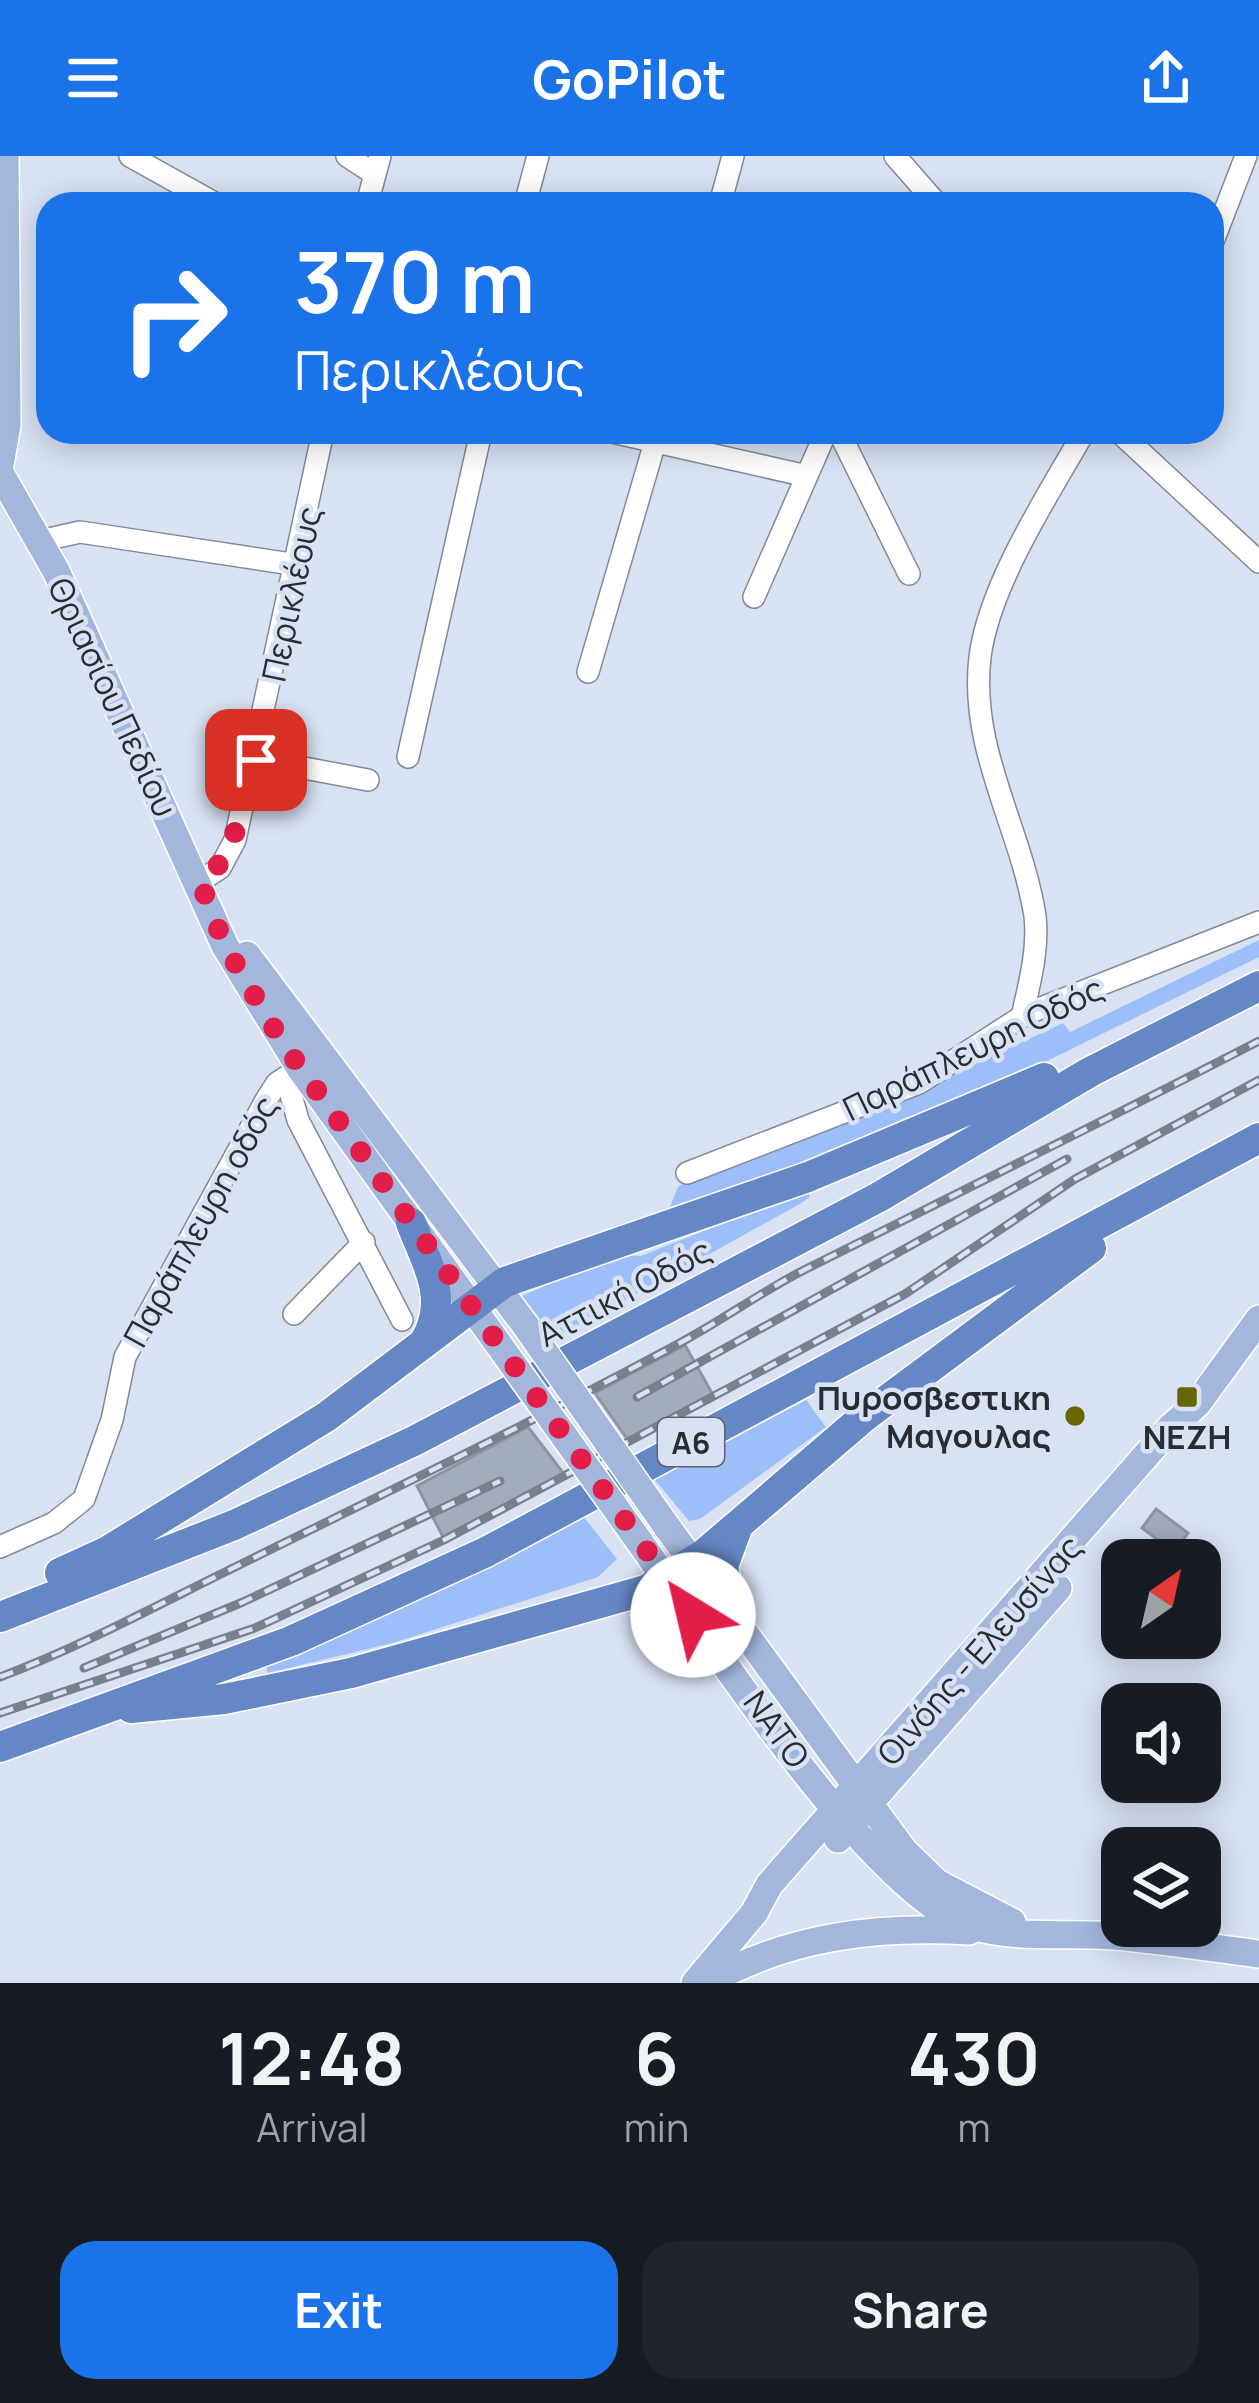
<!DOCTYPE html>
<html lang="en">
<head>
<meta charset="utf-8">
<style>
	body { margin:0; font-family:Manrope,sans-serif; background:#20242c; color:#f1f3f6; height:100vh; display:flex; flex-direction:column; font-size:45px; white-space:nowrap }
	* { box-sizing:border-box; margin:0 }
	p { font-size:39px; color:#9ea1a6 }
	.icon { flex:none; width:66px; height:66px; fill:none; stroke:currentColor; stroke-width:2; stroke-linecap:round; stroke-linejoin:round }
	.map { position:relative; height:1827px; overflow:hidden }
	.panel { display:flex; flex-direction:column; background:#171b24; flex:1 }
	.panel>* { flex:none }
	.top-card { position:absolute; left:36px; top:36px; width:1188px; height:252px; border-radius:36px; box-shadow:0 6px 30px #0003; background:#1a73e8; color:#fff; overflow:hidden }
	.needle { width:78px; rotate:34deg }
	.tools { position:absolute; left:1101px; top:1383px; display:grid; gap:24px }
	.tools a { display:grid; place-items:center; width:120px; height:120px; border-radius:24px; background:#171b24; box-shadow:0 6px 30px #0003; font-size:60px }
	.pin { position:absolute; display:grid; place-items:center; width:102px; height:102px; color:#fff; margin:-51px; border-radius:24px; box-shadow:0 6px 18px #0006 }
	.me { position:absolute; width:132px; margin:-66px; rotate:324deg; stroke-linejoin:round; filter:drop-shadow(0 0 9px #0008) }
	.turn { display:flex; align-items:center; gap:42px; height:252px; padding:0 60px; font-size:54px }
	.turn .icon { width:156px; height:156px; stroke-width:2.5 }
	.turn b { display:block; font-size:84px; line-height:102px }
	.eta { display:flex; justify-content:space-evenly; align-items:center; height:204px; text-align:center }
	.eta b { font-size:72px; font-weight:700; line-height:84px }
	.button { display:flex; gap:24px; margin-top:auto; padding:24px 60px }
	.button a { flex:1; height:138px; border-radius:36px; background:#1a73e8; color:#fff; font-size:48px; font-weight:700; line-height:138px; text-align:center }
	.button a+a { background:#20242c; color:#f1f3f6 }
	header { display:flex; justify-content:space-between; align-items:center; height:156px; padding:0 60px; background:#1a73e8; color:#fff; font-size:54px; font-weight:700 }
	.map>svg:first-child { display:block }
	.green { fill:#9dbef9 }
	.building { fill:#a3acbc; stroke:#8d95a5; stroke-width:3 }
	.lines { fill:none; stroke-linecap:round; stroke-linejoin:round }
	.minor-casing { stroke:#818a99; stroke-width:24 }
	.major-casing { stroke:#fff; stroke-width:30 }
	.highway-casing { stroke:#fff; stroke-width:33 }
	.minor { stroke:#fff; stroke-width:21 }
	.major { stroke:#a3b7dd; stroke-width:27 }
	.highway { stroke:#6587c6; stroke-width:30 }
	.rail-casing { stroke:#79808b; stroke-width:9 }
	.rail { stroke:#d8e2f3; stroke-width:4.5; stroke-dasharray:14; stroke-linecap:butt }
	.major-bridge-casing { stroke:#fff; stroke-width:30; stroke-linecap:butt }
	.major-bridge { stroke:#a3b7dd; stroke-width:27 }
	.route { stroke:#e11d48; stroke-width:21; stroke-dasharray:0 37.8 }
	.poi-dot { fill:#646704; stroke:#d8e2f3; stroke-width:4.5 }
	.labels { text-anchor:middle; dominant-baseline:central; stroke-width:9; stroke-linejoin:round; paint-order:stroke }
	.shield { fill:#d8e2f3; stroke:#5e636d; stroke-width:3 }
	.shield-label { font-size:30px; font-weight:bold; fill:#292d33 }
	.street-label { font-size:33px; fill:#292d33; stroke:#d8e2f3 }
	.poi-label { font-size:33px; font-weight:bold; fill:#292d33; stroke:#d8e2f3; text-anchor:end }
</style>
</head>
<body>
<header><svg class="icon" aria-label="menu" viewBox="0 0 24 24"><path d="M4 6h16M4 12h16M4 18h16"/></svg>GoPilot<svg class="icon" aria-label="share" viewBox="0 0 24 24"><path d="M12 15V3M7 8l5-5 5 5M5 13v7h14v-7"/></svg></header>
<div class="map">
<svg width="1259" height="1827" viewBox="0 0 1259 1827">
	<rect width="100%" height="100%" fill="#d8e2f3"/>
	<path class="green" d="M 1259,784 L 1259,801 L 998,929 L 860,987 L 670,1051 L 678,1031 L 691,1022 L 886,950 L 1063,867 L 1070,876 Z
		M 807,1034 L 810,1041 L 798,1049 L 552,1185 L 522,1140 L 616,1099 L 641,1100 Z
		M 806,1244 L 826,1271 L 700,1363 L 689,1365 L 655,1324 Z
		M 583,1360 L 617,1403 L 598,1421 L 396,1486 L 268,1517 L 265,1508 Z"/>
	<path class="building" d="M 685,1189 L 713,1239 L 628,1284 L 595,1237 Z
		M 528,1271 L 564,1318 L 443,1381 L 417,1330 Z
		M 1156,1353 L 1188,1377 L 1174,1396 L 1142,1372 Z"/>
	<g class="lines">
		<defs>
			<path id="minor" d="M 130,0 L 216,48
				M 347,0 L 373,17
				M 895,0 L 937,48
				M 367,48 L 380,0
				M 525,48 L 538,0
				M 720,48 L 733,0
				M 1212,88 L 1246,0
				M 612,276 L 807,320
				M 839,276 L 909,418
				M 1119,276 L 1259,406
				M 40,385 L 80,376 L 298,409
				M 754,441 L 826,276
				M 588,516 L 658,276
				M 408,601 L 481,276
				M 256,603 L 368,624
				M 199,726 L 220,712 L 235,684 L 323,276
				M 1022,861 C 1029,829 1039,793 1035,760 C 1021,671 969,594 980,501 C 989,429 1048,339 1084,276
				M 286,921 L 298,964 L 402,1164
				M 687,1017 L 919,927 L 1026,858 L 1259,766
				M 294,1158 L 364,1086
				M 0,1391 L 54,1367 L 84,1343 L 112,1264 L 125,1201 L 266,944 L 277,927 L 300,912"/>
			<path id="major" d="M 0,309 L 7,269 L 5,0
				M 0,317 L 56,415 L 225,790 L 300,912 L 499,1189
				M 247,799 L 526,1170
				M 667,1371 L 904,1695 L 937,1727 L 1012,1766
				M 639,1385 C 704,1477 871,1736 969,1769 C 1015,1784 1066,1776 1114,1780 C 1162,1784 1211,1792 1259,1798
				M 838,1683 L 1058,1432
				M 695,1827 L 754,1757 L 769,1729 L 1171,1271 L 1197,1248 L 1259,1163
				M 707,1827 C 788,1780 876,1770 969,1775"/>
			<path id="highway" d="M 411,1067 C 427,1108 450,1143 425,1185
				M 60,1417 L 106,1396 L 326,1261 L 505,1126 L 808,1021 L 1044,922
				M 0,1461 L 234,1369 L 414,1285 L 879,1041 L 1090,916 L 1259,830
				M 731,1461 L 723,1410 L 736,1375
				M 131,1552 L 224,1543 L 351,1517 L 646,1434 L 704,1398 L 864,1261 L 1091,1092
				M 0,1591 L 291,1485 L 486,1396 L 1259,982"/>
		</defs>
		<use href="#minor" class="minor-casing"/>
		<use href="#major" class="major-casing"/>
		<use href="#highway" class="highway-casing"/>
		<use href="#minor" class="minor"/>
		<use href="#major" class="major"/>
		<use href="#highway" class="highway"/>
		<defs>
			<path id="rail" d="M 637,1241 L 1067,1003
				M 84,1512 L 243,1446 L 500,1325
				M 0,1521 C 80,1491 154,1451 231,1413 C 381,1339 531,1267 678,1188 C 721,1165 761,1136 804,1114 C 956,1038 1108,963 1259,885
				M 0,1557 L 255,1472 L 444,1384 L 905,1138 L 1075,1023 L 1259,924"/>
		</defs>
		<use href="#rail" class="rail-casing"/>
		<use href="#rail" class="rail"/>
		<defs>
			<path id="major-bridge" d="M 526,1170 L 667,1371
				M 499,1189 L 639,1385"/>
		</defs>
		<use href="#major-bridge" class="major-bridge-casing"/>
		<use href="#major-bridge" class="major-bridge"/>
	</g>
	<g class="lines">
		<path class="route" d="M 256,604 L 228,700 L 200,726 L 225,790 L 282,886 L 693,1459"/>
	</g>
	<g class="poi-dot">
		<rect x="1175" y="1229" width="24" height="24" rx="6"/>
		<circle cx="1075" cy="1260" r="12"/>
	</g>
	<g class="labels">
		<rect class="shield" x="658" y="1262" width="66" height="48" rx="9"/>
		<g class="shield-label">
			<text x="691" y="1286">Α6</text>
		</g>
		<g class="street-label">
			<text transform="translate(291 438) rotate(-78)">Περικλέους</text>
			<text transform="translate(113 541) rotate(65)">Θριασίου Πεδίου</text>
			<text transform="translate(973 892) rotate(-26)">Παράπλευρη Οδός</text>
			<text transform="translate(200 1065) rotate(-61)">Παράπλευρη οδός</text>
			<text transform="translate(624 1136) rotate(-28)">Αττική Οδός</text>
			<text transform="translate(979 1494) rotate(-49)">Οινόης - Ελευσίνας</text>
			<text transform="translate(777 1573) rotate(54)">ΝΑΤΟ</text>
		</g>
		<g class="poi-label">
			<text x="1051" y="1241">Πυροσβεστικη<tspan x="1051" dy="38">Μαγουλας</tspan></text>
			<text x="1187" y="1280" text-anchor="middle">ΝΕΖΗ</text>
		</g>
	</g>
</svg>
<div class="tools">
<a><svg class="needle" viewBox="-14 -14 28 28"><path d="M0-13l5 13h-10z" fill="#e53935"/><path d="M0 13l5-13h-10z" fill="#9ea1a6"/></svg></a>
<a><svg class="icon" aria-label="sound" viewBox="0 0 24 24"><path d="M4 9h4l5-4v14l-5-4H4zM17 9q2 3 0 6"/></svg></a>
<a><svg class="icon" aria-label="layers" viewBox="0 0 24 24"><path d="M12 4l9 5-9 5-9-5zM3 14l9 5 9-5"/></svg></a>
</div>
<div class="pin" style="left:256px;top:604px;background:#d93025"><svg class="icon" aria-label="arrive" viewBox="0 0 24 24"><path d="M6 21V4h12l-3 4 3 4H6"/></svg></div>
<svg class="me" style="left:693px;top:1459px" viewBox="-20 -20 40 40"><circle r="19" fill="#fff"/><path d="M0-13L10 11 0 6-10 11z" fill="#e11d48"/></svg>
<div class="top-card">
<div class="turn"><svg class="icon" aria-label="right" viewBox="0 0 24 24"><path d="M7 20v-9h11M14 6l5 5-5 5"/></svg><div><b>370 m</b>Περικλέους</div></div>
</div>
</div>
<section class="panel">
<div class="eta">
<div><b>12:48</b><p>Arrival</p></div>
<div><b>6</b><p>min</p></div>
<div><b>430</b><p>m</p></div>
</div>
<div class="button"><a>Exit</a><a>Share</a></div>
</section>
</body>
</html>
